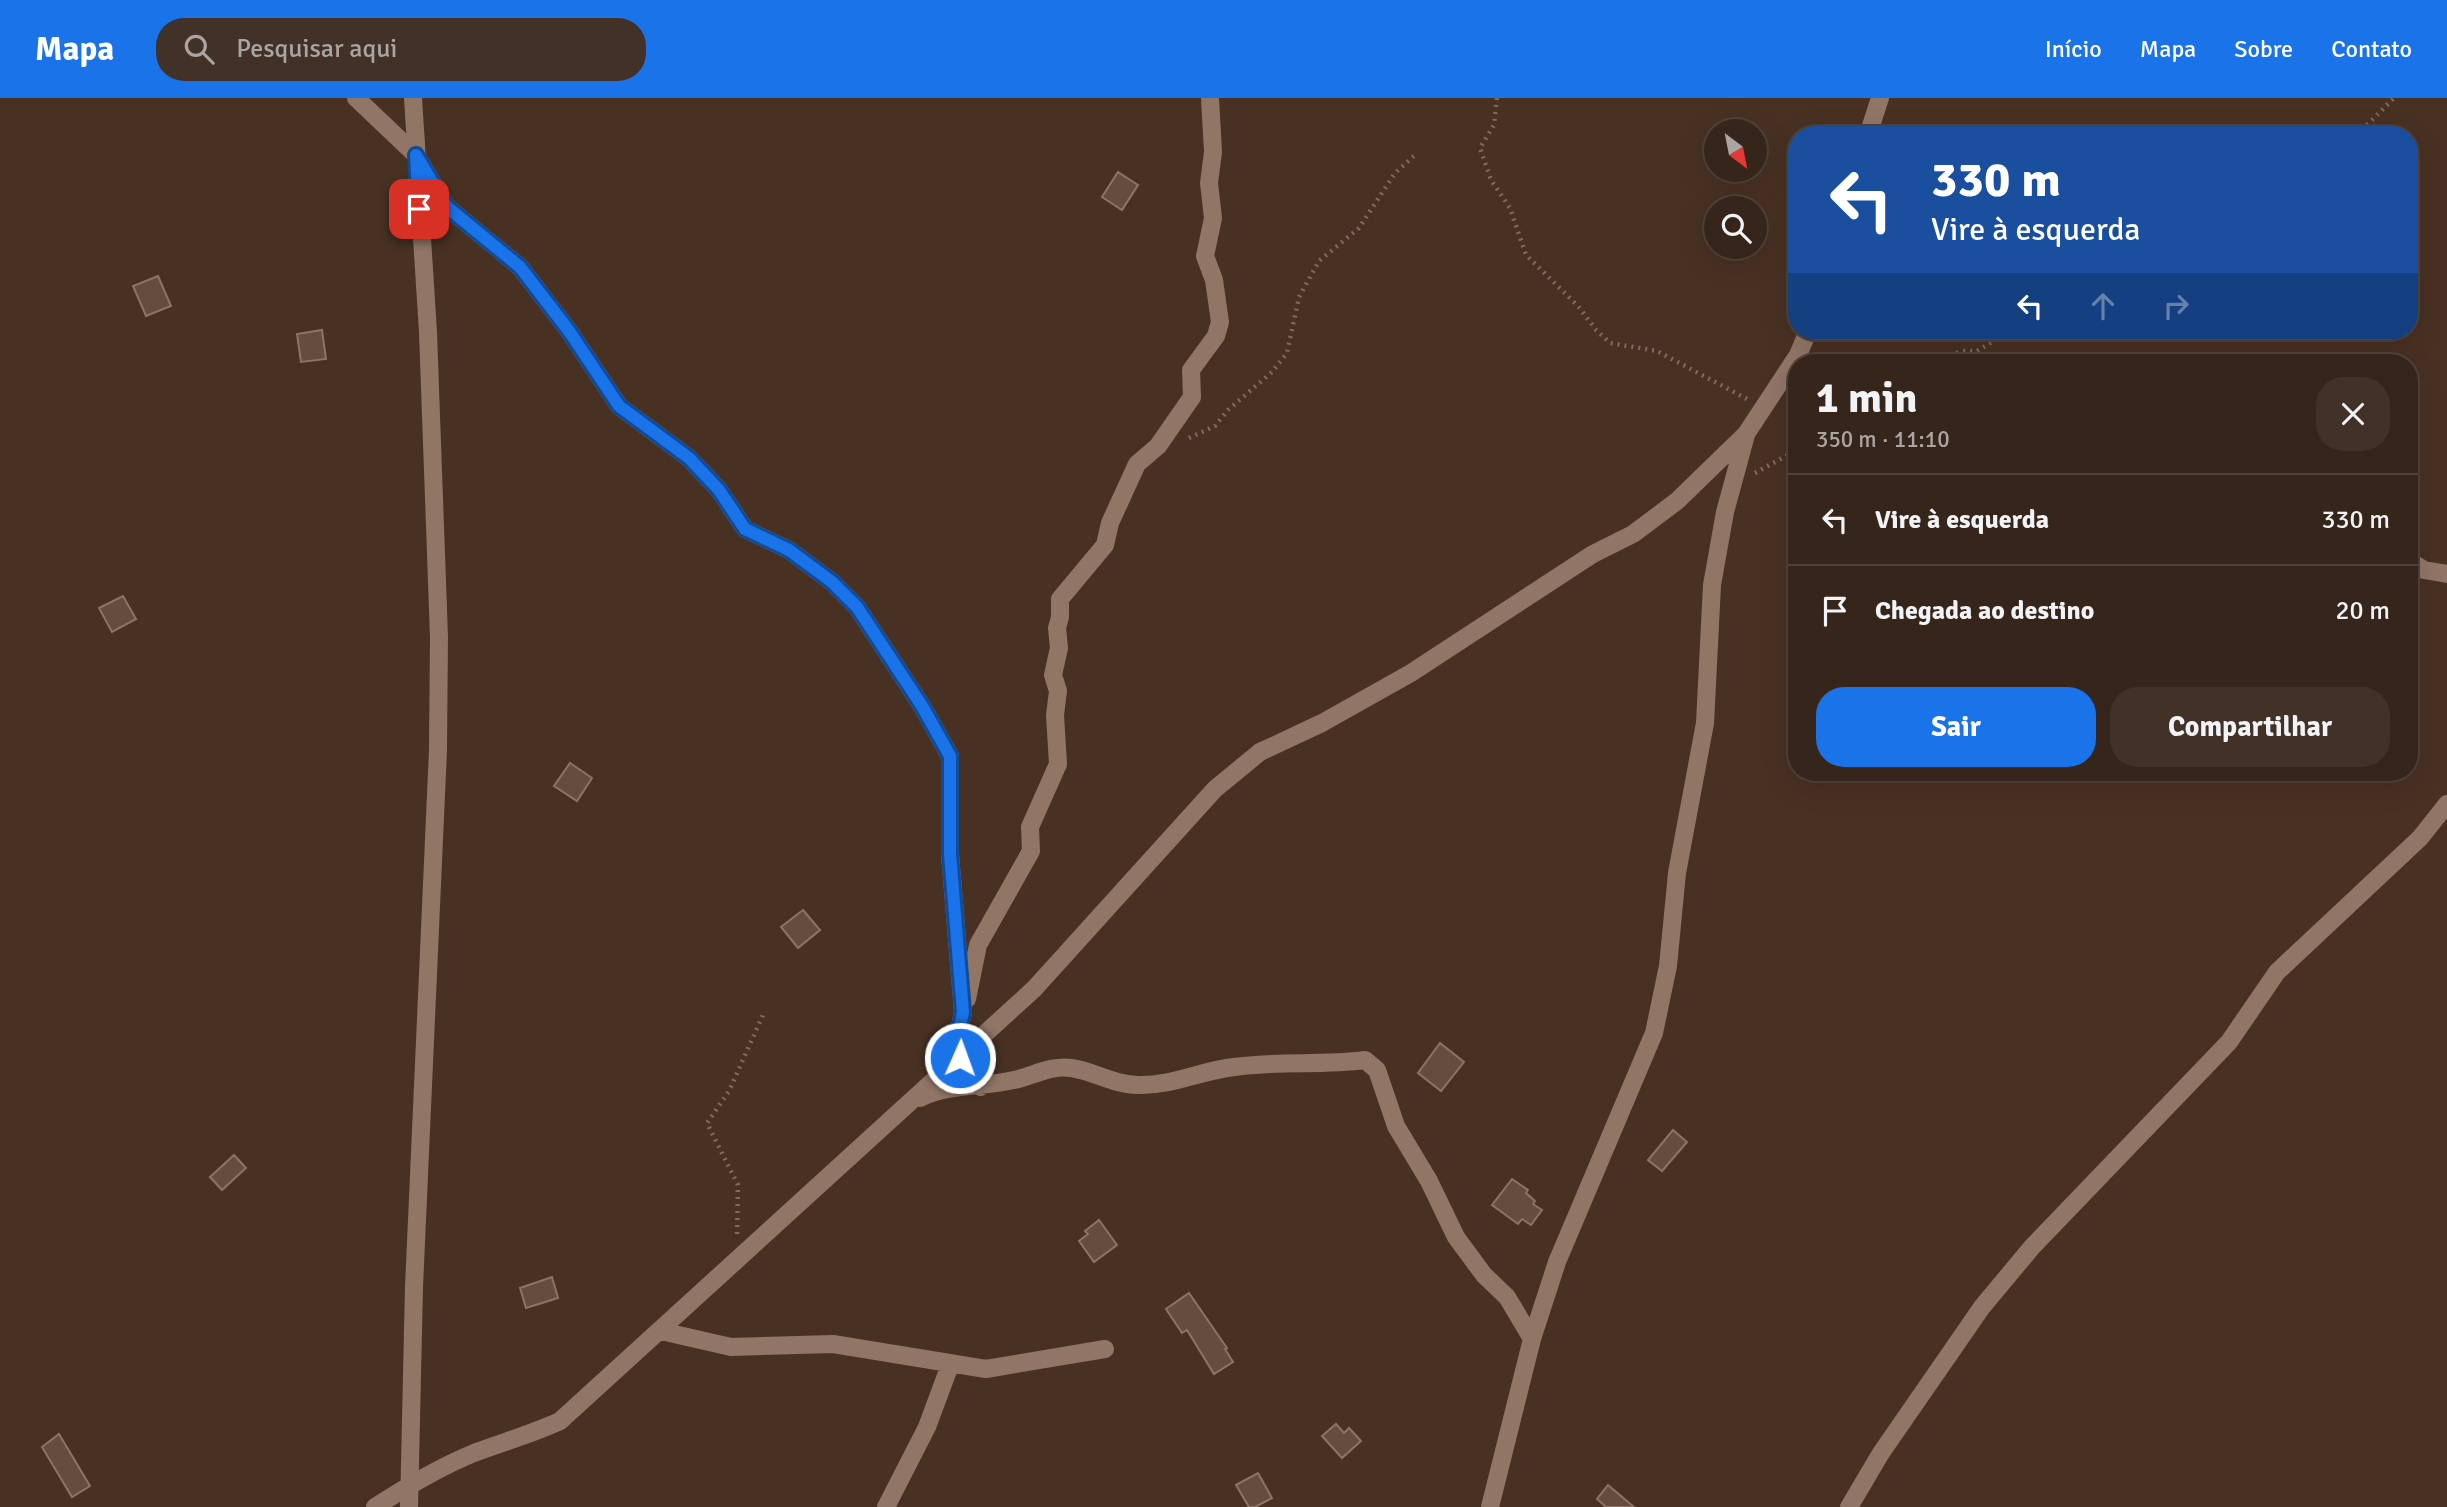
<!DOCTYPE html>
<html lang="pt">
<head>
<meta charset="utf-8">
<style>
	body { margin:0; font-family:Signika,sans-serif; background:#413127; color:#f1f3f6; height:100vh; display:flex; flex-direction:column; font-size:26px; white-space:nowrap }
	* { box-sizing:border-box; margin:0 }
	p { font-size:23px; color:#aaa5a2 }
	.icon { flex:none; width:38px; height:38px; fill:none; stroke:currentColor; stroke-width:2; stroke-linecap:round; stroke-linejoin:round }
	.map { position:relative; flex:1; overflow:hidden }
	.sheet { position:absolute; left:1788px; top:256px; width:630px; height:427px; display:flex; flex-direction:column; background:#36251a; border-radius:28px; box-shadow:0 7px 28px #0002,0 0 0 2px #504239 }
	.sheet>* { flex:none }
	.banner { position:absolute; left:1788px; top:28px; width:630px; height:214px; border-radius:28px; box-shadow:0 7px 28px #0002,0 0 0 2px #504239; background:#1a4fa0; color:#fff; overflow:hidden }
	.needle { width:46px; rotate:148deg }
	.fabs { position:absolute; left:1704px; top:21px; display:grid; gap:14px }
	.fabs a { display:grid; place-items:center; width:63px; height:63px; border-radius:50%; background:#36251a; box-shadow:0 7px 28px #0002,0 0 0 2px #504239; font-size:35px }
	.pin { position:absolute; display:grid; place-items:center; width:60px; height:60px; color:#fff; margin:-30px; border-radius:14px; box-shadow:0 4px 10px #0006 }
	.me { position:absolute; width:77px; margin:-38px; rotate:2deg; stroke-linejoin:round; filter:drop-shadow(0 0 5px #0008) }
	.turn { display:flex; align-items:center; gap:24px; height:147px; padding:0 28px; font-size:32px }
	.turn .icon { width:91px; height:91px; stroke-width:2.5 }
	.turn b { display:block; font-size:49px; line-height:60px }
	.lanes { display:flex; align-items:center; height:66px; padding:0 28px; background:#0003; justify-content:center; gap:35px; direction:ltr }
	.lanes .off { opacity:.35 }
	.round { display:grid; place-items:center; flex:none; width:74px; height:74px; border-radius:28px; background:#413127 }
	.headline { display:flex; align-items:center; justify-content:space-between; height:119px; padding:0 28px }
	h1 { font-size:42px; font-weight:800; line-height:52px }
	.action { display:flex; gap:14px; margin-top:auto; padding:14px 28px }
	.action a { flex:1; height:80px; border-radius:28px; background:#1a73e8; color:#fff; font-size:28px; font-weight:800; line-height:80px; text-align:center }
	.action a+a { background:#413127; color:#f1f3f6 }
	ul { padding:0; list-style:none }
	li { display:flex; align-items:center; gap:21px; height:91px; padding:0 28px; border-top:2px solid #504239 }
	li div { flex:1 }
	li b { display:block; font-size:26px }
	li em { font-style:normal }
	header { display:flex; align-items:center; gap:42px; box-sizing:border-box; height:98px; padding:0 35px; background:#1a73e8; color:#fff }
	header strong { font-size:33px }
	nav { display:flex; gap:38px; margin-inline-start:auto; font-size:24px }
	.search { width:490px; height:63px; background:#413127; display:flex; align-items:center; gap:18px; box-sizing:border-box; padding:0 24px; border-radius:28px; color:#aaa5a2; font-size:26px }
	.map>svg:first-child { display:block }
	.building { fill:#654c3e; stroke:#8e7364; stroke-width:2 }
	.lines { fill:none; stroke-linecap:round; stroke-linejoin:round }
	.path { stroke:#7e6a5e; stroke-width:4.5; stroke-dasharray:2 5; stroke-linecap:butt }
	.minor { stroke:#917666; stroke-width:18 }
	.route-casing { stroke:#114b97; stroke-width:18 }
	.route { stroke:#1a73e8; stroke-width:12 }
</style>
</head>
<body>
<header>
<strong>Mapa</strong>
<div class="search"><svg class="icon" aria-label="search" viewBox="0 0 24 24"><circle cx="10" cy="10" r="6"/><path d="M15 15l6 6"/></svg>Pesquisar aqui</div>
<nav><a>Início</a><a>Mapa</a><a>Sobre</a><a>Contato</a></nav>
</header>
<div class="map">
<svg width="2447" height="1409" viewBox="0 0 2447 1409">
	<rect width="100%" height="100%" fill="#483123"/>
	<path class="building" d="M 1118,74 L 1138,87 L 1122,112 L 1102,99 Z
		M 158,178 L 171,208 L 146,218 L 133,188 Z
		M 322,232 L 326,261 L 301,264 L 297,236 Z
		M 123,498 L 136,521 L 112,534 L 99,510 Z
		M 570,665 L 592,680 L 577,703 L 554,688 Z
		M 803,812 L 820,832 L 798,850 L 781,829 Z
		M 1440,945 L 1464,964 L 1441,993 L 1418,975 Z
		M 1673,1032 L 1687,1044 L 1662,1073 L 1648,1062 Z
		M 234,1057 L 246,1070 L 222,1092 L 210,1079 Z
		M 1512,1081 L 1528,1092 L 1526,1095 L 1535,1103 L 1533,1106 L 1542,1112 L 1531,1127 L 1522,1121 L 1518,1126 L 1492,1107 Z
		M 1099,1122 L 1117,1147 L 1094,1164 L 1079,1143 L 1088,1136 L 1085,1133 Z
		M 552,1179 L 558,1200 L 526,1210 L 520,1190 Z
		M 1189,1195 L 1227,1250 L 1225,1251 L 1233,1264 L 1214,1276 L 1187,1232 L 1182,1235 L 1166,1211 Z
		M 1336,1326 L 1344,1335 L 1349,1330 L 1361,1343 L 1342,1360 L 1322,1338 Z
		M 59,1336 L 90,1388 L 72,1399 L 42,1349 Z
		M 1258,1375 L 1272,1400 L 1255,1409 L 1249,1409 L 1236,1387 Z
		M 1608,1387 L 1634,1409 L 1606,1409 L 1597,1401 Z"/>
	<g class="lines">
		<path class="path" d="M 1497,0 L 1494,27 L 1480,50 L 1491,82 L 1510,110 L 1526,157 L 1578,208 L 1596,232 L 1610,245 L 1657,253 L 1747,301
			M 2357,37 L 2394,0
			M 1946,264 L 1960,253 L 1977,253 L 2010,233
			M 1189,340 L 1215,328 L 1228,312 L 1272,274 L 1287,255 L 1299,199 L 1319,163 L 1359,130 L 1395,75 L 1414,58
			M 1755,375 L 1797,352
			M 737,1136 L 738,1087 L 707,1025 L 729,993 L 763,917"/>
		<path class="minor" d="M 356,0 L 416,57 L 447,109 L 520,169 L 569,233 L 619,308 L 689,360 L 719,392 L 745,431 L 789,452 L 832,484 L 857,509 L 922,608 L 950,658 L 950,756 L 963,914 L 957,944 L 960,960 L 980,989
			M 1868,37 L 1880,0
			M 2410,463 L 2424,472 L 2447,476
			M 967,901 L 978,847 L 1031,753 L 1030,729 L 1058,666 L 1055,617 L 1058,593 L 1053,577 L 1059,550 L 1057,530 L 1060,519 L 1060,501 L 1105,447 L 1110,425 L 1137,366 L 1158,348 L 1192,299 L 1191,272 L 1216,238 L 1220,224 L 1214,182 L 1205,158 L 1213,120 L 1209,85 L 1213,54 L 1210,0
			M 920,1000 C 948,986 983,989 1014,982 C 1033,978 1050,967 1071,970 C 1094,973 1114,987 1138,987 C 1169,988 1196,975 1227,970 C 1273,962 1319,968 1365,962 L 1377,972 L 1396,1028 L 1429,1083 L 1456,1139 L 1484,1177 L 1507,1199 L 1532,1241
			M 661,1233 L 731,1249 L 833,1246 L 986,1271 L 1105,1251
			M 375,1409 C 406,1389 440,1369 474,1355 C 503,1344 532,1336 560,1323 L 1034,891 L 1215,691 L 1260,654 L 1322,625 L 1411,575 L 1593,456 L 1633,436 L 1677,403 L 1746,336 L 1798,257 L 1808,233
			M 409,1409 L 414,1189 L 438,652 L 439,539 L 428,234 L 413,0
			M 886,1409 L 927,1329 L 950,1267
			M 1490,1409 L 1532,1241 L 1557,1164 L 1654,935 L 1668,868 L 1677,775 L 1705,625 L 1712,487 L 1725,414 L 1746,337
			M 1849,1409 L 1881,1355 L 1982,1209 L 2032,1149 L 2229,944 L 2277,874 L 2420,740 L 2447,706"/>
	</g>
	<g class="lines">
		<defs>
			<path id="route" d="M 419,111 L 416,57 L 447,109 L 520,169 L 569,233 L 619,308 L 689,360 L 719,392 L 745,431 L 789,452 L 832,484 L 857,509 L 922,608 L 950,658 L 950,756 L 963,914 L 957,944 L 960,960"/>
		</defs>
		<use href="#route" class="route-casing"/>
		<use href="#route" class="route"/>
	</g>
</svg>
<div class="fabs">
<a><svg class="needle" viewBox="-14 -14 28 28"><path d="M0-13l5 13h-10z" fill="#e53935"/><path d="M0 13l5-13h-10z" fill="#aaa5a2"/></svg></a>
<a><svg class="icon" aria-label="search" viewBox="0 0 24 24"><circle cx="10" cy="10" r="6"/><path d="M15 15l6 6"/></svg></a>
</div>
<div class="pin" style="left:419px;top:111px;background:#d93025"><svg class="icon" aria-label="arrive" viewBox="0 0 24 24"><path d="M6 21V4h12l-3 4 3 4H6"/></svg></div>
<svg class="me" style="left:960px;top:960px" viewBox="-20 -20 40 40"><circle r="17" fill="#1a73e8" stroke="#fff" stroke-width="3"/><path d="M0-11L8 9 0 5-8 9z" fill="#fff"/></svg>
<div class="banner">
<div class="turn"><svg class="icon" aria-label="left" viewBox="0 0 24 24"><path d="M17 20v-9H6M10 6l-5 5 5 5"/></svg><div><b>330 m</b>Vire à esquerda</div></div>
<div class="lanes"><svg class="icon" aria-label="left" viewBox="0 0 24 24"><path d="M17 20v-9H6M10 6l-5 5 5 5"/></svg><svg class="icon off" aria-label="ahead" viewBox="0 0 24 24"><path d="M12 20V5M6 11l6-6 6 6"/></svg><svg class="icon off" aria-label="right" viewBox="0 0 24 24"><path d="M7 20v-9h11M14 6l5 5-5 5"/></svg></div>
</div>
<section class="sheet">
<div class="headline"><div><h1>1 min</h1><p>350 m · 11:10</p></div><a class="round"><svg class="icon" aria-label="close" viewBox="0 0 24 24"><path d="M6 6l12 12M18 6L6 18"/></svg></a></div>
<ul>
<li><svg class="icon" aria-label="left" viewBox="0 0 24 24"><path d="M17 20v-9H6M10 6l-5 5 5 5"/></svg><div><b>Vire à esquerda</b></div><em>330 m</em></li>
<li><svg class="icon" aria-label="arrive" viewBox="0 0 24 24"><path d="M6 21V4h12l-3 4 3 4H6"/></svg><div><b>Chegada ao destino</b></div><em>20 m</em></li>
</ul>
<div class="action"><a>Sair</a><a>Compartilhar</a></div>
</section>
</div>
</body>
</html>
